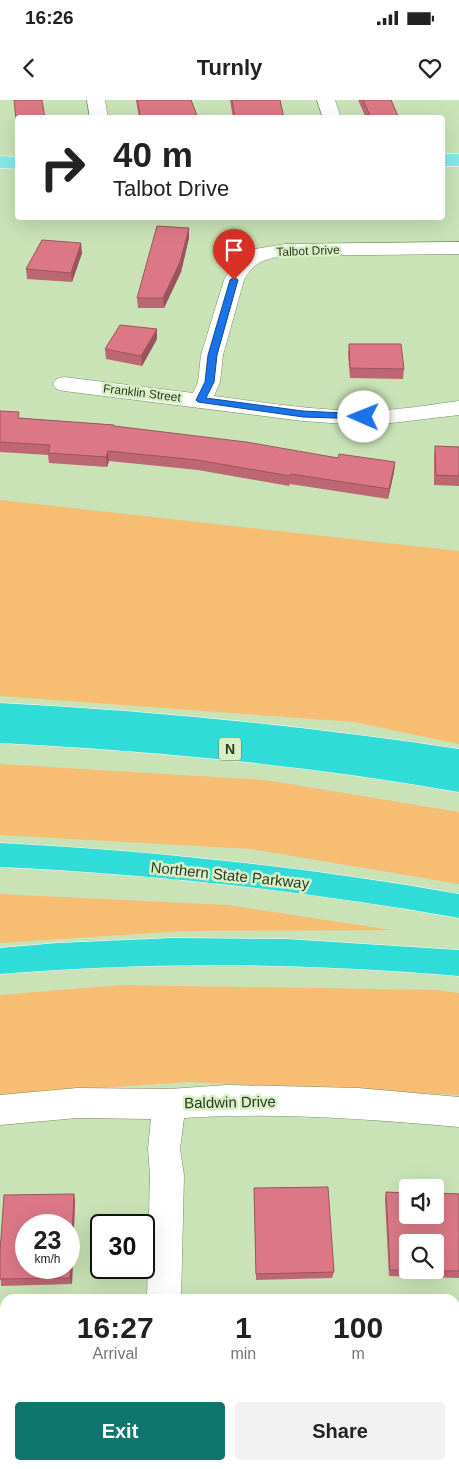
<!DOCTYPE html>
<html lang="en">
<head>
<meta charset="utf-8">
<style>
	body { margin:0; font-family:Arial,sans-serif; background:#f2f2f2; color:#222; height:100vh; display:flex; flex-direction:column; font-size:19px; white-space:nowrap }
	* { box-sizing:border-box; margin:0 }
	p { font-size:16px; color:#767676 }
	.icon { flex:none; width:28px; height:28px; fill:none; stroke:currentColor; stroke-width:2; stroke-linecap:round; stroke-linejoin:round }
	.map { position:relative; flex:1; overflow:hidden }
	.panel { position:absolute; left:0px; top:1194px; width:460px; height:176px; display:flex; flex-direction:column; background:#fff; border-radius:15px 15px 0 0; box-shadow:0 5px 20px #0002 }
	.panel>* { flex:none }
	.guide { position:absolute; left:15px; top:15px; width:430px; height:105px; border-radius:5px; box-shadow:0 5px 20px #0002; background:#fff; color:#222; overflow:hidden }
	.controls { position:absolute; left:399px; top:1079px; display:grid; gap:10px }
	.controls a { display:grid; place-items:center; width:45px; height:45px; border-radius:5px; background:#fff; box-shadow:0 5px 20px #0002; font-size:25px }
	.speed { position:absolute; left:15px; top:1114px; display:flex; gap:10px; font-size:25px; font-weight:700; text-align:center }
	.speed>* { display:grid; place-content:center; width:65px; height:65px; border-radius:50%; background:#fff; box-shadow:0 5px 20px #0002; line-height:1 }
	.speed small { font-size:12px; font-weight:400 }
	.speed .limit { border:2px solid #111; border-radius:8px; background:#fff; color:#111 }
	.pin { position:absolute; display:grid; place-items:center; width:42px; height:42px; color:#fff; margin:-51px -21px; border-radius:50% 50% 50% 0; rotate:-45deg; box-shadow:0 0 5px #0007 }
	.pin .icon { rotate:45deg }
	.me { position:absolute; width:55px; margin:-28px; rotate:271deg; stroke-linejoin:round; filter:drop-shadow(0 0 4px #0008) }
	.turn { display:flex; align-items:center; gap:18px; height:105px; padding:0 15px; font-size:22px }
	.turn .icon { width:65px; height:65px; stroke-width:2.5 }
	.turn b { display:block; font-size:35px; line-height:42px }
	.eta { display:flex; justify-content:space-evenly; align-items:center; height:85px; text-align:center }
	.eta b { font-size:30px; font-weight:600; line-height:35px }
	.button { display:flex; gap:10px; margin-top:auto; padding:10px 15px }
	.button a { flex:1; height:58px; border-radius:5px; background:#0f766e; color:#fff; font-size:20px; font-weight:600; line-height:58px; text-align:center }
	.button a+a { background:#f2f2f2; color:#222 }
	.status { display:flex; justify-content:space-between; align-items:center; height:35px; padding:0 25px; background:#fff; direction:ltr }
	.status svg { height:14px; fill:currentColor }
	header { display:flex; justify-content:space-between; align-items:center; height:65px; padding:0 15px; background:#fff; font-size:22px; font-weight:600 }
	.map>svg:first-child { display:block }
	.green { fill:#f7bd73 }
	.lines { fill:none; stroke-linecap:round; stroke-linejoin:round }
	.minor-casing { stroke:#768d65; stroke-width:1 }
	.major-casing { stroke:#fff; stroke-width:1 }
	.highway-casing { stroke:#fff; stroke-width:1 }
	.minor { fill:#fff; fill-rule:evenodd }
	.major { fill:#83eae8; fill-rule:evenodd }
	.highway { fill:#30dcd8; fill-rule:evenodd }
	.wall { fill:#bd6773 }
	.shaded-wall { fill:#9a545e }
	.building { fill:#dc7886; stroke:#9a545e; fill-rule:evenodd }
	.route { fill:#1a73e8; stroke:#114b97 }
	.labels { text-anchor:middle; dominant-baseline:central; stroke-width:5; stroke-linejoin:round; paint-order:stroke }
	.far-street-label { font-size:12px; fill:#2e3827; stroke:#d6efc3 }
	.shield { fill:#d6efc3; stroke:#606f56; stroke-width:1 }
	.shield-label { font-size:14px; font-weight:bold; fill:#2e3827 }
	.street-label { font-size:15px; fill:#2e3827; stroke:#d6efc3 }
</style>
</head>
<body>
<div class="status"><b>16:26</b><svg viewBox="0 0 49 12"><path d="M0 12V9h3v3zM5 12V6h3v6zM10 12V3h3v9zM15 12V0h3v12zM26 1h20v11H26zM47 4h2v5h-2z"/></svg></div>
<header><svg class="icon" aria-label="back" viewBox="0 0 24 24"><path d="M15 5l-7 7 7 7"/></svg>Turnly<svg class="icon" aria-label="heart" viewBox="0 0 24 24"><path d="M12 20l-8-8c-3-5 5-10 8-4 3-6 11-1 8 4z"/></svg></header>
<div class="map">
<svg width="459" height="1369" viewBox="0 0 459 1369">
	<rect width="100%" height="100%" fill="#c9e2b6"/>
	<path class="green" d="M 0,400 L 459,451 L 459,644 L 354,622 L 0,596 Z
		M 0,664 L 265,680 L 459,712 L 459,784 L 251,749 L 0,735 Z
		M 0,794 L 228,805 L 392,830 L 185,831 L 0,843 Z
		M 121,885 L 436,890 L 459,893 L 459,995 L 188,982 L 0,995 L 0,895 Z
		M 455,1300 L 459,1300 L 459,1369 L 180,1369 L 180,1365 L 455,1365 Z"/>
	<g class="lines">
		<defs>
			<path id="minor" d="M 87,0 L 105,0 L 108,18 L 90,18 Z
				M 317,0 L 335,0 L 341,18 L 323,18 Z
				M 459,142 L 459,154 L 285,156 C 265,159 254,161 244,180 L 223,255 L 220,282 L 214,296 C 269,303 326,313 382,310 C 408,309 434,304 459,301 L 459,315 L 383,324 L 345,324 L 303,321 L 64,291 L 56,289 L 53,284 L 56,279 L 64,277 L 193,293 L 198,282 L 201,255 L 224,180 L 235,161 L 255,149 L 285,144 Z
				M 227,985 L 358,988 L 459,997 L 459,1027 C 367,1019 276,1012 184,1018 L 180,1049 L 184,1075 L 181,1199 L 147,1199 L 150,1075 L 148,1049 L 151,1019 L 77,1018 L 0,1025 L 0,995 L 77,988 L 169,989 Z
				M 142,1365 L 180,1365 L 179,1369 L 141,1369 Z"/>
			<path id="major" d="M 442,54 L 459,54 L 459,66 L 442,66 Z
				M 0,56 L 18,57 L 18,69 L 0,68 Z"/>
			<path id="highway" d="M 0,603 C 154,611 307,626 459,649 L 459,692 C 307,665 154,651 0,643 Z
				M 0,743 C 154,751 307,767 459,794 L 459,818 C 307,791 154,774 0,767 Z
				M 172,838 L 287,839 L 459,850 L 459,876 C 306,863 154,861 0,874 L 0,848 L 57,843 Z"/>
		</defs>
		<use href="#minor" class="minor-casing"/>
		<use href="#major" class="major-casing"/>
		<use href="#highway" class="highway-casing"/>
		<use href="#minor" class="minor"/>
		<use href="#major" class="major"/>
		<use href="#highway" class="highway"/>
	</g>
	<path class="wall" d="M 136,0 L 191,0 L 198,18 L 139,18 Z
		M 230,0 L 280,0 L 284,18 L 233,18 Z
		M 358,0 L 391,0 L 399,18 L 366,18 Z
		M 189,128 L 189,138 L 181,172 L 164,208 L 138,208 L 137,198 Z
		M 82,153 L 72,182 L 27,179 L 26,169 Z
		M 157,239 L 142,266 L 106,259 L 105,249 Z
		M 349,244 L 404,269 L 403,279 L 350,278 L 348,254 Z
		M 0,311 L 20,318 L 114,325 L 114,327 L 338,358 L 395,362 L 394,372 L 388,399 L 290,384 L 289,386 L 198,370 L 109,361 L 107,367 L 49,363 L 48,355 L 0,352 Z
		M 435,346 L 459,347 L 459,386 L 434,385 L 434,356 Z
		M 254,1088 L 334,1172 L 332,1178 L 256,1180 Z
		M 386,1092 L 459,1094 L 459,1178 L 389,1176 L 385,1099 Z
		M 75,1100 L 72,1184 L 1,1186 L 0,1152 Z"/>
	<path class="shaded-wall" d="M 189,128 L 189,138 L 181,172 L 164,208 L 163,198 Z
		M 81,143 L 82,153 L 72,182 L 71,173 Z
		M 157,229 L 157,239 L 142,266 L 141,256 Z
		M 108,351 L 109,361 L 107,367 L 106,357 Z
		M 395,362 L 394,372 L 388,399 L 389,389 Z
		M 74,1094 L 75,1100 L 72,1184 L 70,1178 Z"/>
	<path class="building" d="M 14,0 L 42,0 L 45,18 L 18,18 L 17,29 Z
		M 137,0 L 191,0 L 198,18 L 141,18 Z
		M 232,0 L 280,0 L 284,18 L 235,18 Z
		M 363,0 L 391,0 L 399,18 L 371,18 Z
		M 157,126 L 189,128 L 180,162 L 163,198 L 137,198 Z
		M 42,140 L 81,143 L 71,173 L 26,169 Z
		M 120,225 L 157,229 L 141,256 L 105,249 Z
		M 349,244 L 401,244 L 404,269 L 350,268 Z
		M 0,311 L 19,312 L 18,318 L 114,325 L 114,326 L 246,342 L 338,358 L 339,354 L 395,362 L 389,389 L 291,374 L 290,376 L 197,360 L 108,351 L 106,357 L 48,353 L 50,345 L 0,342 Z
		M 435,346 L 459,347 L 459,376 L 436,375 Z
		M 328,1087 L 334,1172 L 256,1174 L 254,1088 Z
		M 386,1092 L 408,1093 L 408,1115 L 435,1115 L 435,1093 L 459,1094 L 459,1171 L 390,1170 ZM 408,1142 L 435,1142 L 435,1170 L 408,1170 Z
		M 74,1094 L 70,1178 L 0,1179 L 0,1152 L 4,1095 ZM 26,1125 L 69,1125 L 69,1168 L 26,1168 Z
		M 0,1282 L 5,1282 L 5,1365 L 63,1365 L 62,1369 L 0,1369 Z"/>
	<path class="route" d="M 234,177 L 238,180 L 217,255 L 214,282 L 206,298 L 303,311 L 364,314 L 368,317 L 367,319 L 303,317 L 198,302 L 196,300 L 205,282 L 208,255 L 230,180 Z"/>
	<g class="labels">
		<g class="far-street-label">
			<text transform="translate(308 151) rotate(-2)">Talbot Drive</text>
			<text transform="translate(142 293) rotate(7)">Franklin Street</text>
		</g>
		<rect class="shield" x="219" y="637.5" width="22" height="23" rx="4"/>
		<g class="shield-label">
			<text x="230" y="649">N</text>
		</g>
		<g class="street-label">
			<text transform="translate(230 775) rotate(6)">Northern State Parkway</text>
			<text transform="translate(230 1002) rotate(-1)">Baldwin Drive</text>
		</g>
	</g>
</svg>
<div class="controls">
<a><svg class="icon" aria-label="sound" viewBox="0 0 24 24"><path d="M4 9h4l5-4v14l-5-4H4zM17 9q2 3 0 6"/></svg></a>
<a><svg class="icon" aria-label="search" viewBox="0 0 24 24"><circle cx="10" cy="10" r="6"/><path d="M15 15l6 6"/></svg></a>
</div>
<div class="speed"><div>23<small>km/h</small></div><div class="limit">30</div></div>
<div class="pin" style="left:234px;top:180px;background:#d93025"><svg class="icon" aria-label="arrive" viewBox="0 0 24 24"><path d="M6 21V4h12l-3 4 3 4H6"/></svg></div>
<svg class="me" style="left:364px;top:317px" viewBox="-20 -20 40 40"><circle r="19" fill="#fff"/><path d="M0-13L10 11 0 6-10 11z" fill="#1a73e8"/></svg>
<div class="guide">
<div class="turn"><svg class="icon" aria-label="right" viewBox="0 0 24 24"><path d="M7 20v-9h11M14 6l5 5-5 5"/></svg><div><b>40 m</b>Talbot Drive</div></div>
</div>
<section class="panel">
<div class="eta">
<div><b>16:27</b><p>Arrival</p></div>
<div><b>1</b><p>min</p></div>
<div><b>100</b><p>m</p></div>
</div>
<div class="button"><a>Exit</a><a>Share</a></div>
</section>
</div>
</body>
</html>
